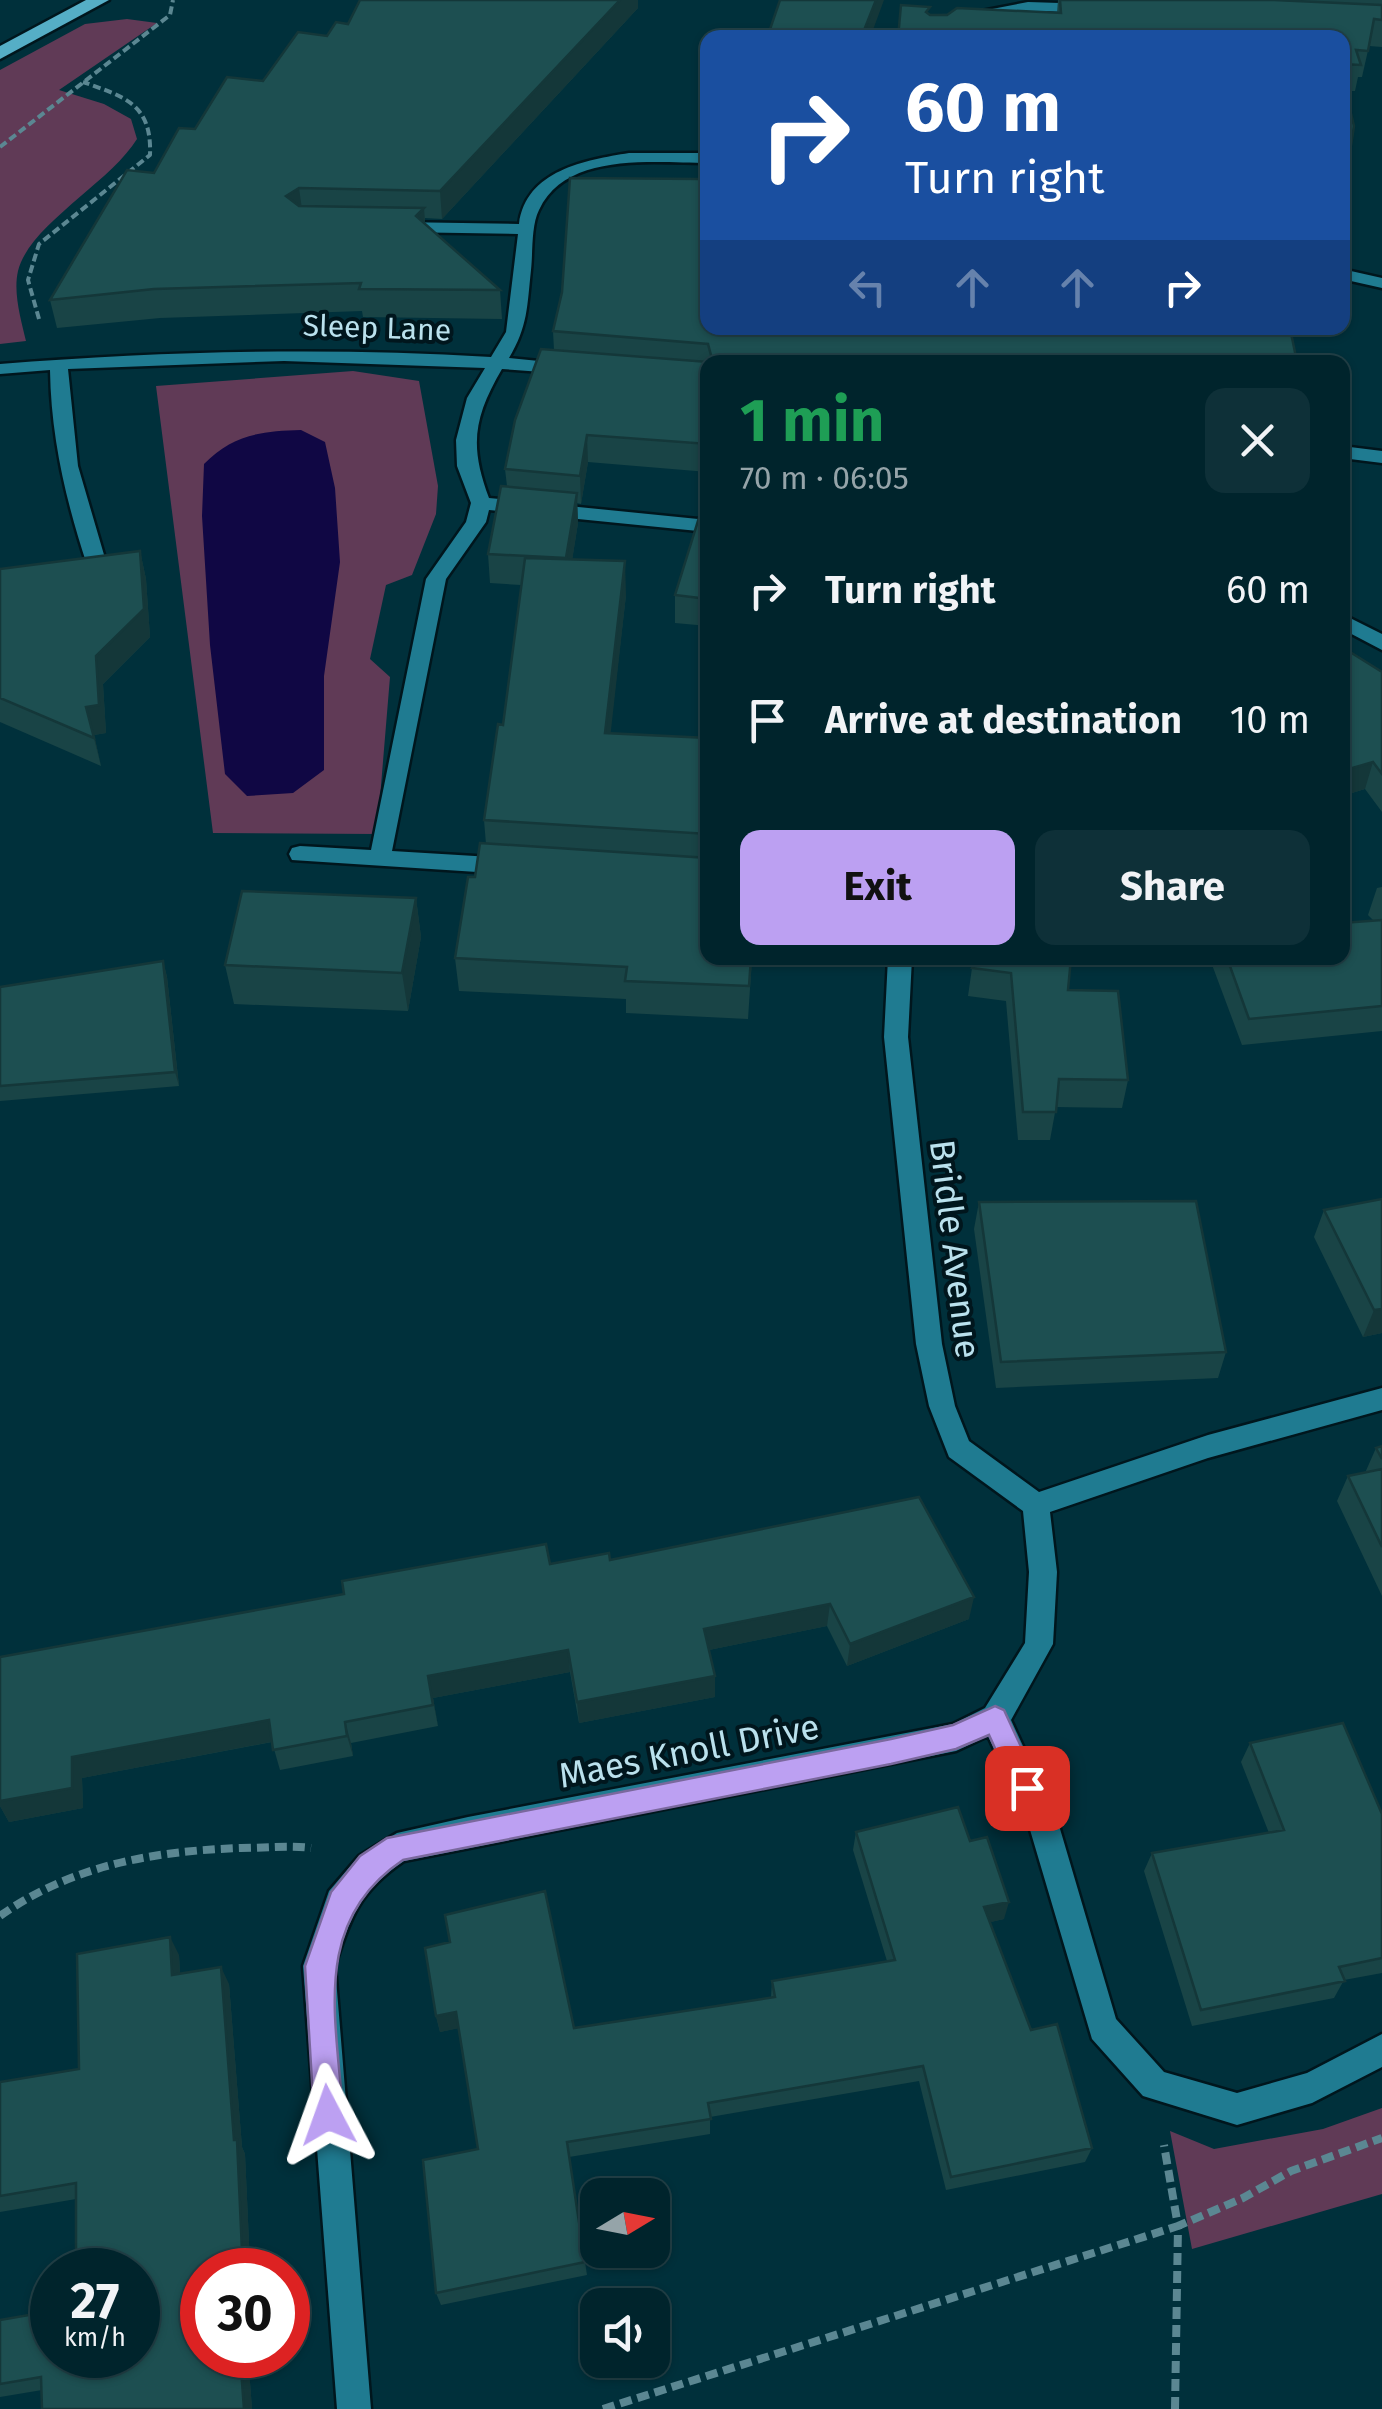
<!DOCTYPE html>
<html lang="en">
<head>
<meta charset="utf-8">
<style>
	body { margin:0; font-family:"Fira Sans",sans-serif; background:#0e3038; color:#f1f3f6; height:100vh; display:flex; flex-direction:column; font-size:38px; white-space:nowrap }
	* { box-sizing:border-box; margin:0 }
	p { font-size:32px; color:#95a4a9 }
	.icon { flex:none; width:55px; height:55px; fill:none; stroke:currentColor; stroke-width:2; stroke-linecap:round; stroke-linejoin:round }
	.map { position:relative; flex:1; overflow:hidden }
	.panel { position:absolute; left:700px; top:355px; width:650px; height:610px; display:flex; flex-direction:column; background:#00242c; border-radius:20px; box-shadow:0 2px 8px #0004,0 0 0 2px #224148 }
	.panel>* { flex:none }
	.guide { position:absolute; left:700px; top:30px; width:650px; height:305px; border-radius:20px; box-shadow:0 2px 8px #0004,0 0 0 2px #224148; background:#1a4fa0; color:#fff; overflow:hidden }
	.needle { width:65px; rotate:80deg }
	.buttons { position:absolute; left:580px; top:2178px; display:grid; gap:20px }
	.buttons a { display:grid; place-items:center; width:90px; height:90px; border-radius:20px; background:#00242c; box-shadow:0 2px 8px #0004,0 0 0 2px #224148; font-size:50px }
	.speed { position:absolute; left:30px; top:2248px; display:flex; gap:20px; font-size:50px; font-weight:700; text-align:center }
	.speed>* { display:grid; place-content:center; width:130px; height:130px; border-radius:50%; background:#00242c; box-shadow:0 2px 8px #0004,0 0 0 2px #224148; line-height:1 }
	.speed small { font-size:25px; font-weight:400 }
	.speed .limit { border:15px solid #d22; background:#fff; color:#111 }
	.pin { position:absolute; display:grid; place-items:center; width:85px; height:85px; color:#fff; margin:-42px; border-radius:20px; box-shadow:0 5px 15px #0006 }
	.me { position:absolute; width:110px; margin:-55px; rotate:356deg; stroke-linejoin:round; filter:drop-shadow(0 0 8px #0008) }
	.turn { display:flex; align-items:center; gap:35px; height:210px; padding:0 40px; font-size:45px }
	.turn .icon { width:130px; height:130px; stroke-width:2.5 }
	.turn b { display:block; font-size:70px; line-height:85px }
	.lanes { display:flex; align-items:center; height:95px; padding:0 40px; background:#0003; justify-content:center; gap:50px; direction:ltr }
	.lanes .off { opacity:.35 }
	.round { display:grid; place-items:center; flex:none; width:105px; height:105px; border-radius:20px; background:#0e3038 }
	.headline { display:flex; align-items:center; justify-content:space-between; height:170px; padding:0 40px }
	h1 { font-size:60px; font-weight:700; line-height:75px; color:#1e9e55 }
	.primary-button { display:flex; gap:20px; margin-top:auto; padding:20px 40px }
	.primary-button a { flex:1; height:115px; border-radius:20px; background:#bca0f2; color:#111; font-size:40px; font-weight:700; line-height:115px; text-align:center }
	.primary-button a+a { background:#0e3038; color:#f1f3f6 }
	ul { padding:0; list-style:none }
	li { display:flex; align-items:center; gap:30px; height:130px; padding:0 40px }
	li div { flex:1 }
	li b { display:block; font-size:38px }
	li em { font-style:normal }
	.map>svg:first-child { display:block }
	.green { fill:#603a56 }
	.water { fill:#100744 }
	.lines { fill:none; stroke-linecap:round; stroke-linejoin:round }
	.minor-casing { stroke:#00161d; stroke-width:5 }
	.highway-casing { stroke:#00161d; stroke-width:5 }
	.path-far1 { stroke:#5b8792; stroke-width:4; stroke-dasharray:8 4; stroke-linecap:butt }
	.path { stroke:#5b8792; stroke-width:8; stroke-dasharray:12 6; stroke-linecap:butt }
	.minor { fill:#1f7b91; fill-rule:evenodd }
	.highway { fill:#55aec6; fill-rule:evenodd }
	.wall { fill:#194446 }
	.shaded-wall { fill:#143739 }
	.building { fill:#1d4f51; stroke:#143739; stroke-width:2.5 }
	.route { fill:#bca0f2; stroke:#7a689d; stroke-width:2.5 }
	.labels { text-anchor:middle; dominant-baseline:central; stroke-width:8; stroke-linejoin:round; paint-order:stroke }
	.far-street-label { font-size:30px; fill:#bae1ed; stroke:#00161d }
	.street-label { font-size:35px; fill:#bae1ed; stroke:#00161d }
</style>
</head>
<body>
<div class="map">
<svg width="1382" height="2409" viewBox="0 0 1382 2409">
	<rect width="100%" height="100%" fill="#00303b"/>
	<path class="green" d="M 127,19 L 157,23 L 59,90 L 104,104 L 131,119 L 137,139 C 110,183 29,225 18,271 C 13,293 21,320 26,341 L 0,344 L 0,70 L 85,24 Z
		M 353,371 L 419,381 L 438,486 L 436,514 L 412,575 L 386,585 L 370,659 L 390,677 L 377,834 L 213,833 L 156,386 Z
		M 1382,2108 L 1382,2194 L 1192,2249 L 1170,2131 L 1214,2149 L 1323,2129 Z"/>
	<path class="water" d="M 301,430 L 325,442 L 335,488 L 340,562 L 324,676 L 324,770 L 293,793 L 247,796 L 225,774 L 210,645 L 202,516 L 204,464 C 232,435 261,431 301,430 Z"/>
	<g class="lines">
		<defs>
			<path id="minor" d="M 1028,2 L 1091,4 L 1099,9 L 1091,14 C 1059,12 1026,8 995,15 C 970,20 953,38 928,38 L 966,14 Z
				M 629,153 L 708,153 L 708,163 C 655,163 566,151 539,210 C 531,226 533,252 531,270 C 527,307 528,326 509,358 L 569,364 L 578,369 L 569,374 L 502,369 C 474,417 469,445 489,498 L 708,520 L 708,532 L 489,510 L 486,522 L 446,579 L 392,851 L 508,858 L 519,866 L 508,874 L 292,860 L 289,854 L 292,848 L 300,846 L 371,850 L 426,579 L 466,522 L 471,503 L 457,466 L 456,440 L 467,398 L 485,368 L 284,361 L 68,369 L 78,466 L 107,565 L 97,571 L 87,565 C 66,501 51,438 50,370 L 0,374 L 0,364 C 163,351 327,347 491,357 L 506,332 L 518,234 L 397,232 L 388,227 L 397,222 L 519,224 C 526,170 586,160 629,153 Z
				M 1342,269 L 1382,278 L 1382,288 L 1342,279 Z
				M 1342,446 L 1382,451 L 1382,463 L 1342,458 Z
				M 1342,614 L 1382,634 L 1382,650 L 1342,629 Z
				M 888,958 L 912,958 L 908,1037 L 942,1344 L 955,1406 L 969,1441 L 1039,1492 L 1208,1435 L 1382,1388 L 1382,1410 L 1208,1458 L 1050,1512 L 1057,1572 L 1053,1644 L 1011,1720 L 1058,1822 L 1116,2019 L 1164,2072 L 1237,2093 L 1307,2073 L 1382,2034 L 1382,2067 L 1312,2103 L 1237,2125 L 1143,2096 L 1092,2039 L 1028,1823 L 988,1736 L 956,1751 L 404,1861 C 360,1891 350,1917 335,1966 L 371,2409 L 337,2409 L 303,1966 L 329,1891 L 359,1856 L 397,1833 L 468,1817 L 953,1724 L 985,1708 L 1025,1643 L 1029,1572 L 1023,1511 L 949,1457 L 929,1406 L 916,1344 L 884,1037 Z"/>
			<path id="highway" d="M 86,0 L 109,0 L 0,59 L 0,46 Z"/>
		</defs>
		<use href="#minor" class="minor-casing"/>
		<use href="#highway" class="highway-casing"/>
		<path class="path-far1" d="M 0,147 L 170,15 L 173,0
			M 39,319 L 28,280 L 39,244 L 150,155 C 152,104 125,97 83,82"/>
		<path class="path" d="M 0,1916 C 72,1865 154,1851 241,1848 C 265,1848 288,1845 311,1848
			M 603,2409 L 1178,2226 L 1164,2145
			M 1175,2409 L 1178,2226 L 1243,2198 L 1291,2171 L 1382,2138"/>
		<use href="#minor" class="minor"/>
		<use href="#highway" class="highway"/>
	</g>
	<path class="wall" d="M 360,0 L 638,0 L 638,8 L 442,219 L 425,218 L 425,225 L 500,290 L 502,319 L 363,317 L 362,311 L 160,318 L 57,328 L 50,300 L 154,173 L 195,129 L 327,36 L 348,24 Z
		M 1058,0 L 1382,0 L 1382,47 L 1369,46 L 1362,77 L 1358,77 L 1355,91 L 1346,91 L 1349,158 L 1342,184 L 1342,38 L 898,38 L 929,14 L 1057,13 Z
		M 1290,328 L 708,362 L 708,472 L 588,462 L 581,504 L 577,503 L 578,523 L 572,560 L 626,595 L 610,733 L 708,738 L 708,958 L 752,958 L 748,1019 L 626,1013 L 626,999 L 459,991 L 455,958 L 475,877 L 486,844 L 484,820 L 503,725 L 521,585 L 490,583 L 488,554 L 507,486 L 505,469 L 554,350 L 553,331 Z
		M 707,489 L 708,626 L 675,623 L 675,595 L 707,506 Z
		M 140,551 L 146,579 L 150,637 L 103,684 L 106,733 L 94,735 L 101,766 L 0,722 L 0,569 Z
		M 1342,647 L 1382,672 L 1382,812 L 1365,789 L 1342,796 Z
		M 1382,887 L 1382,1031 L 1242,1045 L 1211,962 L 1213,958 L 1342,958 L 1373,920 L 1368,915 L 1377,888 Z
		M 416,898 L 421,937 L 408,1011 L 234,1004 L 225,965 Z
		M 977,958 L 1068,990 L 1128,1080 L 1122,1108 L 1056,1107 L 1050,1140 L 1018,1140 L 1006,1001 L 968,996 L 972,968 Z
		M 163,961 L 167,977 L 179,1086 L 0,1101 L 0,987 Z
		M 1382,1199 L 1382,1333 L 1363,1337 L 1314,1237 L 1324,1210 Z
		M 979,1202 L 1226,1352 L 1218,1378 L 996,1388 L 974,1229 Z
		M 1376,1448 L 1382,1459 L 1382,1596 L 1337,1501 L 1348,1476 L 1365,1473 Z
		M 610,1560 L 969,1619 L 847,1666 L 827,1626 L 709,1650 L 715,1697 L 579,1723 L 570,1672 L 433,1698 L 438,1726 L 351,1743 L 353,1756 L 280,1770 L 272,1742 L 82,1778 L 83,1808 L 9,1822 L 0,1806 L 550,1564 Z
		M 1250,1743 L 1382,1814 L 1382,1973 L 1344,1980 L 1334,1998 L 1192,2026 L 1144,1871 L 1152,1853 L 1269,1833 L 1241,1762 Z
		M 856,1832 L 970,1841 L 1004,1919 L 990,1922 L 1031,2030 L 1092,2148 L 1085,2162 L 946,2190 L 919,2081 L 710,2117 L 710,2134 L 569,2157 L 587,2275 L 441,2305 L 436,2293 L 478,2149 L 458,2028 L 440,2032 L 436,2016 L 574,2028 L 771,1997 L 772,1981 L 887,1961 L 853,1850 Z
		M 179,1955 L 180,1974 L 229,1984 L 242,2147 L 245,2154 L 250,2264 L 242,2265 L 202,2355 L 248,2355 L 252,2409 L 42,2390 L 0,2397 L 0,2320 L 138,2355 L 76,2199 L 0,2212 L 0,2082 L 79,2069 Z"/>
	<path class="shaded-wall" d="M 620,0 L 638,0 L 638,8 L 442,219 L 440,191 Z
		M 876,0 L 884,0 L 870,38 L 861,38 Z
		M 299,188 L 303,216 L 286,196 Z
		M 424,208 L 426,236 L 416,216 Z
		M 587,435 L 588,462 L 581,504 L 580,476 Z
		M 577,493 L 578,523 L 568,587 L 566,558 Z
		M 140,551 L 146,579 L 150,637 L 103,684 L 106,733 L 94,735 L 101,766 L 86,707 L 96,656 Z
		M 625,561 L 626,595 L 607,766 L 605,733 Z
		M 1373,762 L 1365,789 L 1342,796 L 1342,771 Z
		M 416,898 L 421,937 L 408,1011 L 402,973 Z
		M 163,961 L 167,977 L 179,1086 L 175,1072 Z
		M 1382,1309 L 1382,1333 L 1363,1337 L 1374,1310 Z
		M 974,1597 L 969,1619 L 847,1666 L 850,1644 Z
		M 830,1604 L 827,1626 L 704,1651 L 704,1629 Z
		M 568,1650 L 570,1672 L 433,1698 L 438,1726 L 428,1676 Z
		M 715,1676 L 715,1697 L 579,1723 L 577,1702 Z
		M 269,1720 L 276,1741 L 82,1778 L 83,1808 L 9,1822 L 0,1806 L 0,1801 L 72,1757 Z
		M 345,1722 L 351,1743 L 353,1756 L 347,1736 Z
		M 1009,1902 L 1004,1919 L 979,1925 L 984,1907 Z
		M 170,1937 L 179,1955 L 181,1992 L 172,1975 Z
		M 221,1967 L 229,1984 L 242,2147 L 245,2154 L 250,2264 L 242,2251 Z
		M 456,2012 L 460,2028 L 440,2032 L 436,2016 Z
		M 234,2252 L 242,2265 L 242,2270 L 235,2270 Z
		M 240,2355 L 248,2355 L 252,2409 L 244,2409 Z"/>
	<path class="building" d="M 360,0 L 620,0 L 440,191 L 299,188 L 286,196 L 299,206 L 424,208 L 416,216 L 500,290 L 359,289 L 361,283 L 154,289 L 50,300 L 127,170 L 154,173 L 179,128 L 195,129 L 227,77 L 263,81 L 298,32 L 327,36 L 336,22 L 348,24 Z
		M 780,0 L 876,0 L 861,38 L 781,38 L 782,36 L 768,35 Z
		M 1060,0 L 1274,0 L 1382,5 L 1382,20 L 1374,19 L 1368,51 L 1356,50 L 1361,65 L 1342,64 L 1342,38 L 898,38 L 901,5 L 930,7 L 926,12 L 930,15 L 947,15 L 957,8 L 1061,13 Z
		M 1342,77 L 1354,126 L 1349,158 L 1342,158 Z
		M 700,160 L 708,160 L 708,328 L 1290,328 L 1297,362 L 708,362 L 708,444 L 587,435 L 580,476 L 505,469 L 515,420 L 541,349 L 708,362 L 712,359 L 708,344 L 553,331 L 562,292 L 570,178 L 700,179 Z
		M 501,486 L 577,493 L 566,558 L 488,554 Z
		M 708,506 L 708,599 L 675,595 L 702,508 Z
		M 140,551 L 144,609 L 96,656 L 99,705 L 86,707 L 94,738 L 0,698 L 0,569 Z
		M 525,558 L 625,561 L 605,733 L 708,738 L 708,834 L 484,820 L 498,724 L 503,725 Z
		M 1342,647 L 1382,672 L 1382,774 L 1373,762 L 1342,771 Z
		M 480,843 L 708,858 L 708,958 L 751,958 L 749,986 L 625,981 L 627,967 L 455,958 L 468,877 L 475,877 Z
		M 242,891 L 416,898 L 402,973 L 225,965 Z
		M 1382,920 L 1382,1006 L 1249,1019 L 1227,958 L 1342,958 L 1342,923 Z
		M 977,958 L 1071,958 L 1068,990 L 1118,991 L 1128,1080 L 1059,1079 L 1056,1112 L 1023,1112 L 1011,973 L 972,968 Z
		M 163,961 L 175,1072 L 0,1086 L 0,987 Z
		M 1382,1199 L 1382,1309 L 1374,1310 L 1324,1210 Z
		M 1196,1201 L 1226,1352 L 1001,1362 L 979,1202 Z
		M 1382,1446 L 1382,1459 L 1376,1448 Z
		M 1382,1469 L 1382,1547 L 1348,1476 Z
		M 919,1497 L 974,1597 L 850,1644 L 830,1604 L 704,1629 L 715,1676 L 577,1702 L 568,1650 L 428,1676 L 433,1705 L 345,1722 L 347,1736 L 273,1750 L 269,1720 L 72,1757 L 72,1788 L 0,1801 L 0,1657 L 344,1594 L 342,1581 L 546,1544 L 550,1564 L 609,1553 L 610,1560 Z
		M 1343,1723 L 1382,1814 L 1382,1958 L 1339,1967 L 1345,1981 L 1201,2010 L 1152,1853 L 1284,1830 L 1250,1743 Z
		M 958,1807 L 970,1841 L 987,1837 L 1009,1902 L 984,1907 L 1031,2030 L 1057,2024 L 1092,2148 L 951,2177 L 923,2066 L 708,2103 L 711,2119 L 567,2142 L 585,2262 L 436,2293 L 423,2160 L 478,2149 L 456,2012 L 436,2016 L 425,1948 L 450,1942 L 445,1915 L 545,1891 L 574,2028 L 775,1997 L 772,1981 L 895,1960 L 856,1832 Z
		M 170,1937 L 172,1975 L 221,1967 L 234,2140 L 237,2140 L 242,2251 L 234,2252 L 235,2270 L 202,2270 L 202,2355 L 240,2355 L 244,2409 L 42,2409 L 41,2377 L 0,2384 L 0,2320 L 52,2311 L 52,2355 L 138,2355 L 138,2270 L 76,2270 L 76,2183 L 0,2196 L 0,2082 L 79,2069 L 77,1954 Z"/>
	<path class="route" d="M 995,1706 L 1004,1710 L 1036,1779 L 1040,1788 L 1036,1797 L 1027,1801 L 1017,1797 L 989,1735 L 956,1749 L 891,1764 L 403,1860 C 310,1922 337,2020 343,2115 L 339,2126 L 328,2130 L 318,2126 L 314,2115 L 305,1966 L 331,1892 L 360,1856 L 387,1838 L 891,1739 L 953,1725 Z"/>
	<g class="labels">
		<g class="far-street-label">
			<text transform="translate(377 328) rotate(2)">Sleep Lane</text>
		</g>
		<g class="street-label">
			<text transform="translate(955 1249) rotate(83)">Bridle Avenue</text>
			<text transform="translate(689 1751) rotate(-11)">Maes Knoll Drive</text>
		</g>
	</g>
</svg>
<div class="buttons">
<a><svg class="needle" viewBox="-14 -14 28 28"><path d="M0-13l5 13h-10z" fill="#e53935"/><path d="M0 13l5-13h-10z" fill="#95a4a9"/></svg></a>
<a><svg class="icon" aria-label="sound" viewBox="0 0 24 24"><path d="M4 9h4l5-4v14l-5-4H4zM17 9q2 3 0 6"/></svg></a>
</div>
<div class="speed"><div>27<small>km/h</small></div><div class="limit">30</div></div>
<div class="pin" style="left:1027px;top:1788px;background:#d93025"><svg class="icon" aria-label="arrive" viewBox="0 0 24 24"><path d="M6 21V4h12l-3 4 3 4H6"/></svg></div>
<svg class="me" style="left:328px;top:2115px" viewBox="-20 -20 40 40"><path d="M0-17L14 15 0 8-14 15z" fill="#bca0f2" stroke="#fff" stroke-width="4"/></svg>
<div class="guide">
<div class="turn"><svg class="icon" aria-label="right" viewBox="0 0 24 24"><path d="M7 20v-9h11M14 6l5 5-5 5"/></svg><div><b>60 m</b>Turn right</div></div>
<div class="lanes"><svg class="icon off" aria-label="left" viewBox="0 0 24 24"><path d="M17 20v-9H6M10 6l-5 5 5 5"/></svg><svg class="icon off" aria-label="ahead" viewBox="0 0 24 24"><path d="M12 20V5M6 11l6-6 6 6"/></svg><svg class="icon off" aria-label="ahead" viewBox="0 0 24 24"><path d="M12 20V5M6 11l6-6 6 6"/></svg><svg class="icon" aria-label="right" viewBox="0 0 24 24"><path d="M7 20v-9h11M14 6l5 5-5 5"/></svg></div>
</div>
<section class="panel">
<div class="headline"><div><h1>1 min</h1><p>70 m · 06:05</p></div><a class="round"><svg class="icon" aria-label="close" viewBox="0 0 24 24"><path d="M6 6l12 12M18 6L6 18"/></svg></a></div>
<ul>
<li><svg class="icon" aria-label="right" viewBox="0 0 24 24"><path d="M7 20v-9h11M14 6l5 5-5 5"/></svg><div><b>Turn right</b></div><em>60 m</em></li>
<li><svg class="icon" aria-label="arrive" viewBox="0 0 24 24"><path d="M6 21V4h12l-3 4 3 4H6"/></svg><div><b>Arrive at destination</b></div><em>10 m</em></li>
</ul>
<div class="primary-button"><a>Exit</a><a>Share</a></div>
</section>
</div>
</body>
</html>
